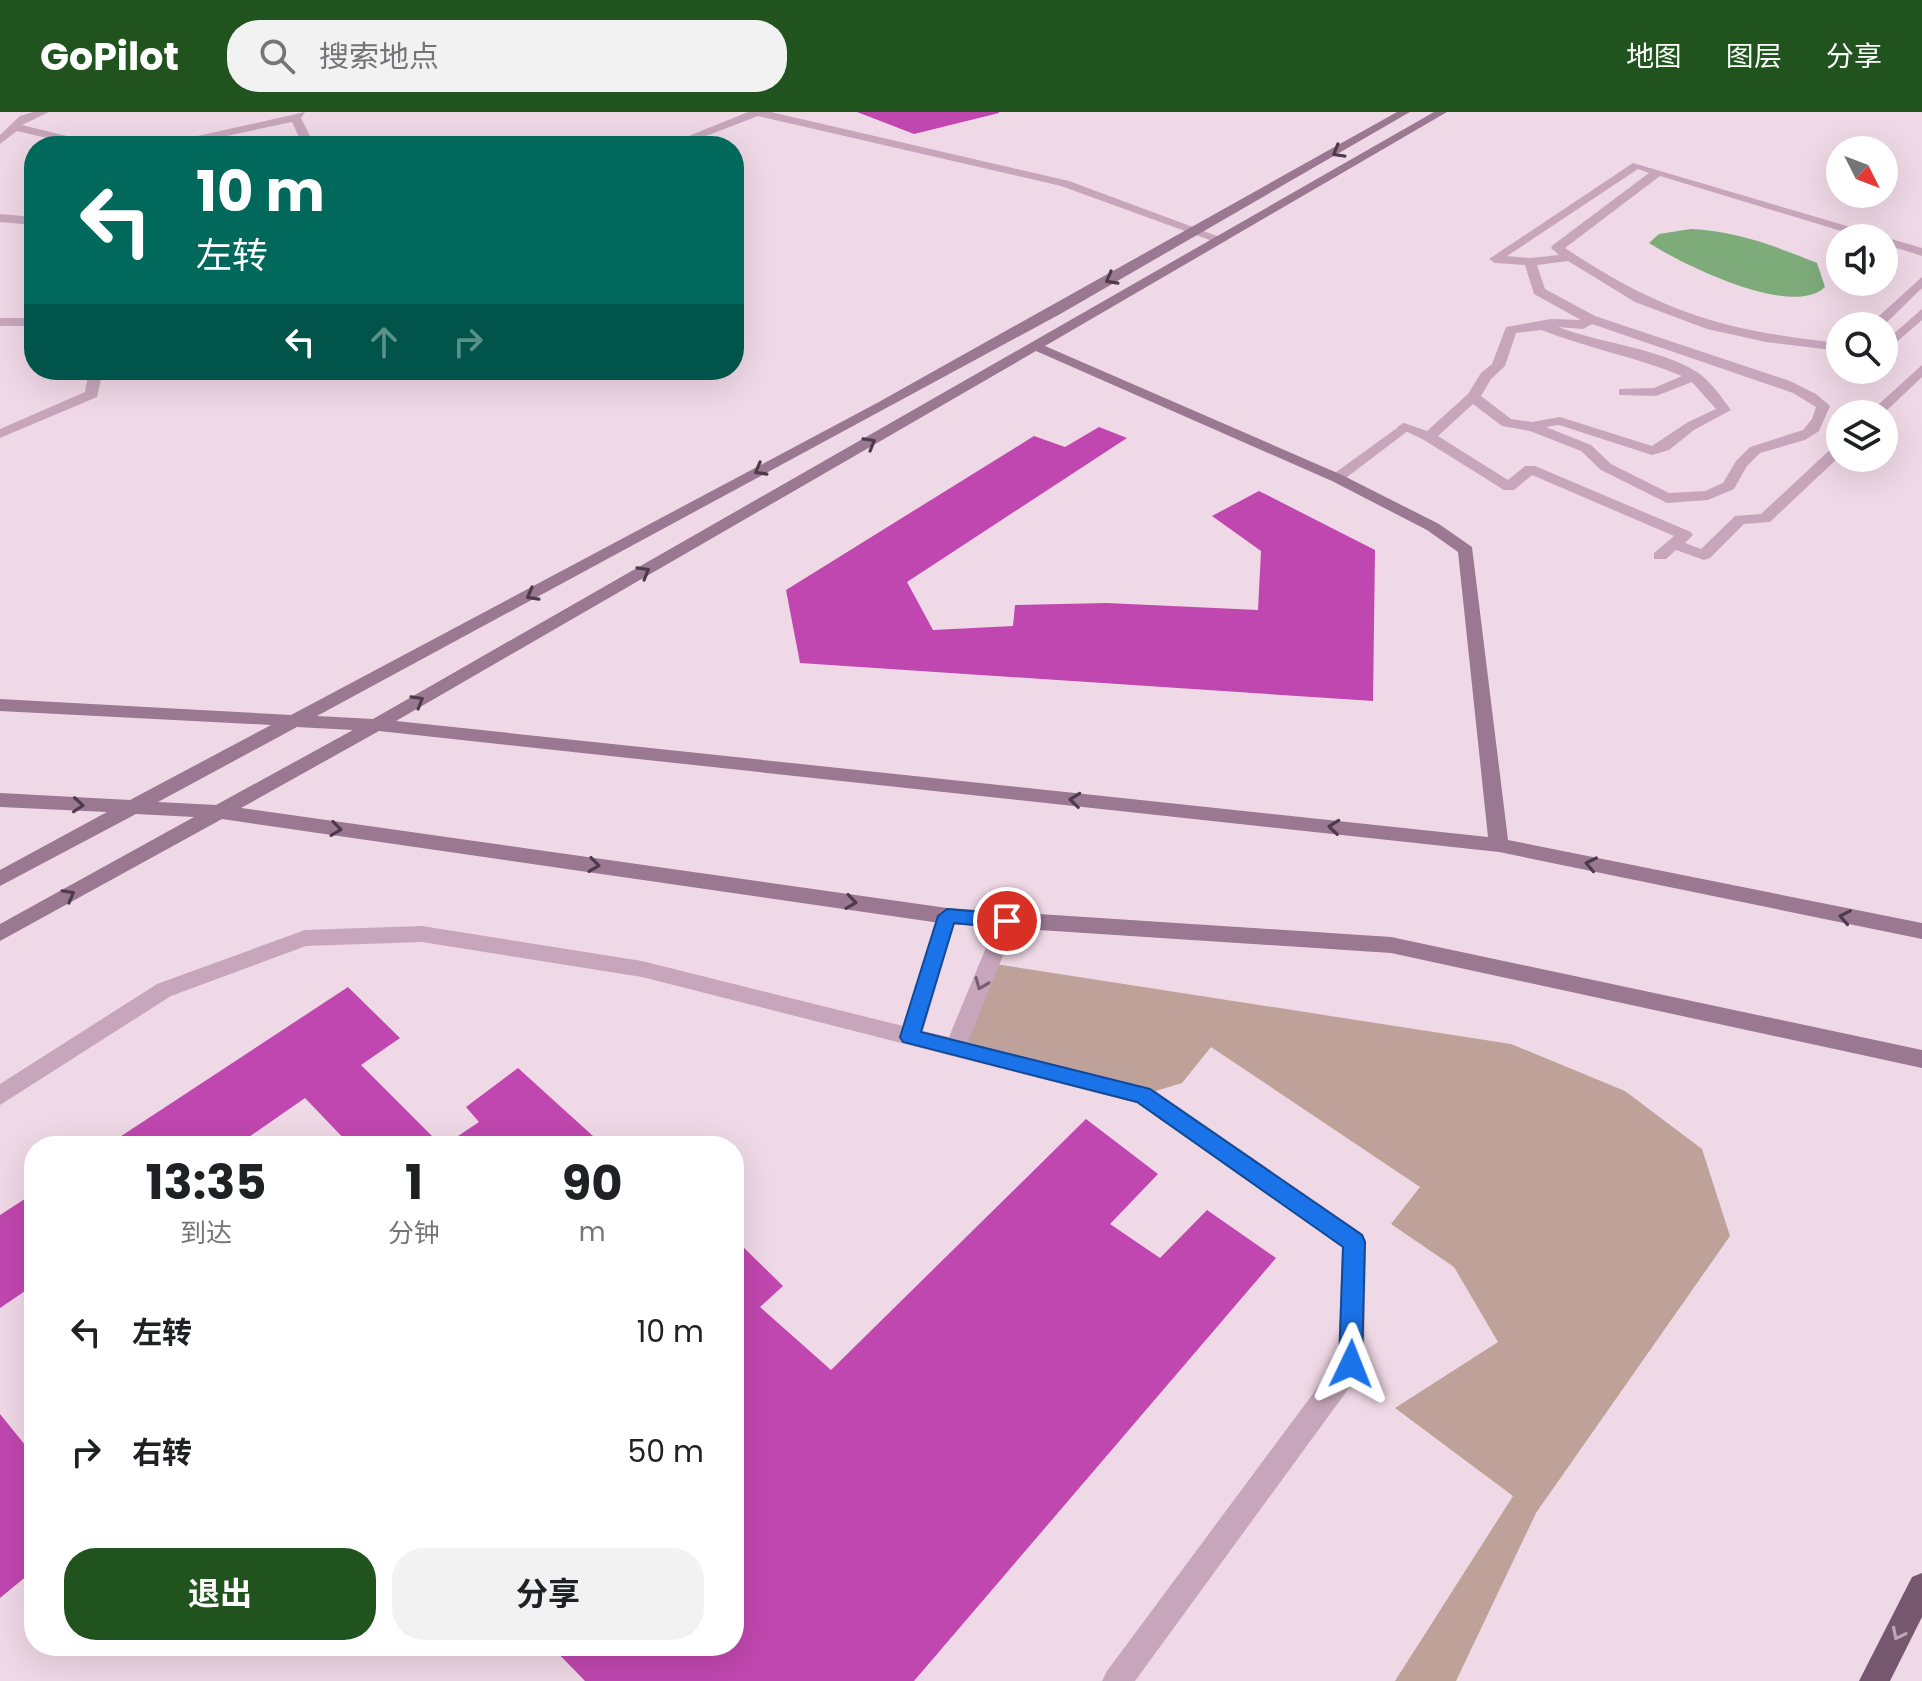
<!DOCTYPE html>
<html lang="zh">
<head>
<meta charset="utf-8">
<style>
	body { margin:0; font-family:Poppins,"Noto Sans SC",sans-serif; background:#f2f2f2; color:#202124; height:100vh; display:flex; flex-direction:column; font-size:30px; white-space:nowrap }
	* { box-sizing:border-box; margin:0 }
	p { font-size:26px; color:#757577 }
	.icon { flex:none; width:44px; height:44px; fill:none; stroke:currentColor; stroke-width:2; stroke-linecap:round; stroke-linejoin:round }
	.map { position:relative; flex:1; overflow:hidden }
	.sheet { position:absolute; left:24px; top:1024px; width:720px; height:520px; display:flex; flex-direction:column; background:#fff; border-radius:32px; box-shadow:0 8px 32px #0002 }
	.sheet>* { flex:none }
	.guide { position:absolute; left:24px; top:24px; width:720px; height:244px; border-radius:32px; box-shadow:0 8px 32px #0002; background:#00695c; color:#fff; overflow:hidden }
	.needle { width:52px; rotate:132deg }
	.tools { position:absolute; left:1826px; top:24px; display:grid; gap:16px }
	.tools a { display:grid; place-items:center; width:72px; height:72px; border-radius:50%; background:#fff; box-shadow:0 8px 32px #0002; font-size:40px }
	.pin { position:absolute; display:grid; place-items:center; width:68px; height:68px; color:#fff; margin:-34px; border:4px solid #fff; border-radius:50%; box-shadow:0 2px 8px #0007 }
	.me { position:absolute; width:88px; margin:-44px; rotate:2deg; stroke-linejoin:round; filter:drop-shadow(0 0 6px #0008) }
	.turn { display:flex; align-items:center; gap:28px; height:168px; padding:0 40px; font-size:36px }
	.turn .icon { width:104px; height:104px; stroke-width:2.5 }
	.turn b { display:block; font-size:56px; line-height:68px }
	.lanes { display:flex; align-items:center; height:76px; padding:0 40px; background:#0003; justify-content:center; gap:40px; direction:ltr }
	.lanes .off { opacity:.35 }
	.eta { display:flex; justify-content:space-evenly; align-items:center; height:136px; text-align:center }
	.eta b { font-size:48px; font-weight:700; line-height:56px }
	.cta { display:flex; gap:16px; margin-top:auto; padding:16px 40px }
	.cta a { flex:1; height:92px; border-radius:32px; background:#20531e; color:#fff; font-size:32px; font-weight:700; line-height:92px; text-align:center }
	.cta a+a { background:#f2f2f2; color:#202124 }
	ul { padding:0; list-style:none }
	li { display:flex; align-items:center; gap:24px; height:120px; padding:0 40px }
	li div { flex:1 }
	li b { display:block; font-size:30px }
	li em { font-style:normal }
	header { display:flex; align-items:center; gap:48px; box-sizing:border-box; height:112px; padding:0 40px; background:#20531e; color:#fff }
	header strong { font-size:38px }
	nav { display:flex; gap:44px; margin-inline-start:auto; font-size:28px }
	.search { width:560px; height:72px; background:#f2f2f2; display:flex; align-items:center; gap:20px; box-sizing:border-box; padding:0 28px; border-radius:32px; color:#757577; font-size:30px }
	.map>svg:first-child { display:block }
	.green { fill:#bea29a }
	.water { fill:#7dab7a }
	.building { fill:#c047af }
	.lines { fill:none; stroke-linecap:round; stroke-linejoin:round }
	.lane { fill:#c7a6bb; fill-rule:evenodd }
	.street { fill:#c7a6bb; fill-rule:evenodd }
	.secondary { fill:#9a7891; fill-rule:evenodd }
	.primary { fill:#75586e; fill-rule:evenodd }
	.oneway { stroke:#4e3b49 }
	.oneway2 { stroke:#76606f }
	.oneway3 { stroke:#bda6b6 }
	.route { fill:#1a73e8; stroke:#114b97; stroke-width:2 }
</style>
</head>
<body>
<header>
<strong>GoPilot</strong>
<div class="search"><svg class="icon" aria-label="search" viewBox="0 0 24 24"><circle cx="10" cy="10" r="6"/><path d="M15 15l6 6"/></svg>搜索地点</div>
<nav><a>地图</a><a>图层</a><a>分享</a></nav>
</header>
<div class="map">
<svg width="1922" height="1569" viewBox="0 0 1922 1569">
	<rect width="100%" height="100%" fill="#f0d9e6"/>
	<path class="green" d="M 989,851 L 1511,932 L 1625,979 L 1702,1037 L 1730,1124 L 1536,1401 L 1456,1569 L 1395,1569 L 1513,1384 L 1395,1296 L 1498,1230 L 1454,1155 L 1391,1112 L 1420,1075 L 1211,935 L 1182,971 L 1143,983 L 964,938 Z"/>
	<path class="water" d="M 1691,117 C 1736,119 1775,134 1817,151 L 1825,175 C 1791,207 1682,152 1649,131 L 1659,122 Z"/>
	<path class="building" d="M 857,0 L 999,0 L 999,1 L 914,22 Z
		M 1099,315 L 1127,326 L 907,470 L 933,518 L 1013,514 L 1015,493 L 1107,491 L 1258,498 L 1261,439 L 1212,404 L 1259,379 L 1375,438 L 1373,589 L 800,551 L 786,478 L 1034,324 L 1065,335 Z
		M 348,875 L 400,926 L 361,953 L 442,1034 L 351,1034 L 305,986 L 236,1034 L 106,1034 Z
		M 518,956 L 604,1034 L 443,1034 L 479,1010 L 466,995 Z
		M 1086,1007 L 1158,1062 L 1110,1112 L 1160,1146 L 1207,1098 L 1276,1146 L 914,1569 L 585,1569 L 551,1534 L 734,1534 L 734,1126 L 783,1174 L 760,1195 L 831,1258 Z
		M 34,1081 L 34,1173 L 0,1196 L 0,1103 Z
		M 0,1302 L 34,1344 L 34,1458 L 0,1486 Z"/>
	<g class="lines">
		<path class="lane" d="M 1404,311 L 1411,315 L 1409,318 L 1342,369 L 1332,369 L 1332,363 Z"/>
		<path class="street" d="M 33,0 L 49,0 L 22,13 L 83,28 L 193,25 L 305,0 L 301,6 L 315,34 L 303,34 L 292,10 L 193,31 L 82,34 L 17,19 L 0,32 L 0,23 L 20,4 Z
			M 748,0 L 771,0 L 1069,69 L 1228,128 L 1218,131 L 1061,74 L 758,4 L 680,34 L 664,34 Z
			M 1633,51 L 1922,136 L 1922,144 L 1884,132 L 1884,126 L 1864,126 L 1660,64 L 1565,136 C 1663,201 1724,219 1840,231 L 1840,239 L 1766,230 L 1707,217 L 1635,190 L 1568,149 L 1537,153 L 1545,177 L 1595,204 L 1790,269 L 1816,282 L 1830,294 L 1819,319 L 1805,328 L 1760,341 L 1747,354 L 1734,377 L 1708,388 L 1667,391 L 1601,358 L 1581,339 L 1530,319 L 1502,314 L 1473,292 L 1438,324 L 1508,368 L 1525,354 L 1535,354 L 1691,420 L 1693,423 L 1685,431 L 1701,437 L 1735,404 L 1761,402 L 1835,333 L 1840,332 L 1840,344 L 1770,410 L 1744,412 L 1710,446 L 1704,448 L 1676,438 L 1666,447 L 1654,447 L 1654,441 L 1674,424 L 1532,363 L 1514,378 L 1504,378 L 1424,328 L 1397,315 L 1404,311 L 1427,319 L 1468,282 L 1481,261 L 1492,252 L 1506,215 L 1551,207 L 1581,208 L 1534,182 L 1525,153 L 1495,151 L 1489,147 ZM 1638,57 L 1649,61 L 1553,133 L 1551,136 L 1559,143 L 1530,146 L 1507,144 ZM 1592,212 L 1793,281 L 1816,295 L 1812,307 L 1803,318 L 1750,335 L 1736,349 L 1723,371 L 1705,379 L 1669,381 L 1611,352 L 1591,333 L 1546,315 L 1559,313 L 1652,343 L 1669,338 L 1694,318 L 1731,298 C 1722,286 1710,268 1697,260 C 1656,235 1602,232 1558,215 L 1583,217 ZM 1541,218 C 1587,236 1636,245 1682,264 L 1654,276 L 1619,277 L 1619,283 L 1656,284 L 1692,270 L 1716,297 L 1688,310 L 1652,334 L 1560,305 L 1532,310 L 1511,307 L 1481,284 L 1491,267 L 1505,254 L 1516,221 Z
			M 0,102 L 34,105 L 34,113 L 0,110 Z
			M 1922,165 L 1922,176 L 1883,214 L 1868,214 Z
			M 1922,197 L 1922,208 L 1884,241 L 1884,230 Z
			M 0,206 L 34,206 L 34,214 L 0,214 Z
			M 1922,253 L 1922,265 L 1883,302 L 1868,302 Z
			M 89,258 L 103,258 L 97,285 L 0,326 L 0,317 L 85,280 Z
			M 947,796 L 954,799 L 957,804 L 923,919 L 949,925 L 997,809 L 1000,804 L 1014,804 L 1017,809 L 968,930 L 1151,976 L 1363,1122 L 1366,1130 L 1364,1252 L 1360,1261 L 1135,1569 L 1102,1569 L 1107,1559 L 1338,1248 L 1342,1135 L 1137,991 L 642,865 L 422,830 L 306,834 L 171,884 L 0,993 L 0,972 L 157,872 L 305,818 L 422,814 L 642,849 L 903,914 L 937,804 L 940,799 Z"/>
		<path class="secondary" d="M 1397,0 L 1410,0 L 1062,201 L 317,604 L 373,607 L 1434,0 L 1447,0 L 1045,234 L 1342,363 L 1439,412 L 1472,435 L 1508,728 L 1922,811 L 1922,827 L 1499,740 L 379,619 L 241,696 L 947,796 L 1391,825 L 1922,938 L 1922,956 L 1391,841 L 947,812 L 222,707 L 0,829 L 0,812 L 194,705 L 136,702 L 0,774 L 0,758 L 107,700 L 0,695 L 0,681 L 130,688 L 271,613 L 0,599 L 0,587 L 291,603 L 877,291 ZM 1036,239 L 1332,369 L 1427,418 L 1458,440 L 1488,725 L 396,609 ZM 297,615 L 353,618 L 216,693 L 158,690 Z"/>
		<path class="primary" d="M 1922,1461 L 1922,1505 L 1890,1569 L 1859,1569 L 1912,1465 Z"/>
	</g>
	<defs><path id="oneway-chevron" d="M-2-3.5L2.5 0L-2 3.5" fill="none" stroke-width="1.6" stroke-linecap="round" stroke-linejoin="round" transform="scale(2)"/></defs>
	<g class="oneway">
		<use href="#oneway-chevron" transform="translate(1338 40) rotate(150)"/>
		<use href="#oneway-chevron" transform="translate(1111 167) rotate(151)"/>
		<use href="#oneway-chevron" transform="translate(870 331) rotate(-30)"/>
		<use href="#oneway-chevron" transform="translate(760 358) rotate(151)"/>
		<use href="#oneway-chevron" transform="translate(644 460) rotate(-30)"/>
		<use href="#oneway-chevron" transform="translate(532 483) rotate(151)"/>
		<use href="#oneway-chevron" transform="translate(418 589) rotate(-30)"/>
		<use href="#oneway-chevron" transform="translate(1075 688) rotate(-174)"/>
		<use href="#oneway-chevron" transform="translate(78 693) rotate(4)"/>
		<use href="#oneway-chevron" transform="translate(1334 715) rotate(-174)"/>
		<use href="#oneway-chevron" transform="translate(336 717) rotate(8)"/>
		<use href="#oneway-chevron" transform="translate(1591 752) rotate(-168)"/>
		<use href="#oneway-chevron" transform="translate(594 753) rotate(8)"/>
		<use href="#oneway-chevron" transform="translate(69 783) rotate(-29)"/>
		<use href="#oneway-chevron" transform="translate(851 790) rotate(8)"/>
		<use href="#oneway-chevron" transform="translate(1845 805) rotate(-169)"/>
	</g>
	<use class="oneway2" href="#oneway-chevron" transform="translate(981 872) rotate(112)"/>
	<use class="oneway3" href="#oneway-chevron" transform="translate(1898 1522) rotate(117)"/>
	<path class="route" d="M 947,797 L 1007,802 L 1016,809 L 1007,816 L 954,811 L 921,920 L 1150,977 L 1362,1123 L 1365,1130 L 1362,1252 L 1359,1260 L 1351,1263 L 1343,1260 L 1339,1252 L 1343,1135 L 1137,990 L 903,930 L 900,925 L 938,804 Z"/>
</svg>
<div class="tools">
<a><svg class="needle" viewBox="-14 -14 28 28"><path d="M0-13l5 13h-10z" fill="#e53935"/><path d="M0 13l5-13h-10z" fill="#757577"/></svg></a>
<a><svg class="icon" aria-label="sound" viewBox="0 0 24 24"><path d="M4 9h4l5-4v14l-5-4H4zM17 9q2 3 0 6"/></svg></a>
<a><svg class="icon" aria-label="search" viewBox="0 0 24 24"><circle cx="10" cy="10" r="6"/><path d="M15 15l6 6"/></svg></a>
<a><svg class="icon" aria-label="layers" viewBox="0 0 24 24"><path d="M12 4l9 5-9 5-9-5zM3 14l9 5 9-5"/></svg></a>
</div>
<div class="pin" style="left:1007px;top:809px;background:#d93025"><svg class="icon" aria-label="arrive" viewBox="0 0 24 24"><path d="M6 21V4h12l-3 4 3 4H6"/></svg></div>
<svg class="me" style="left:1351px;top:1252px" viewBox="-20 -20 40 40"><path d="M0-17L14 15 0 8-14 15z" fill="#1a73e8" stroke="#fff" stroke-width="4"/></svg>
<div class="guide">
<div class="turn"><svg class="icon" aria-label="left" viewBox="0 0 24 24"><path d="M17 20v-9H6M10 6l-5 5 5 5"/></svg><div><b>10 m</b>左转</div></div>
<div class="lanes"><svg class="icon" aria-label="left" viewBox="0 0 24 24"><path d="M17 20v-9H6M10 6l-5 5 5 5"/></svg><svg class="icon off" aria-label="ahead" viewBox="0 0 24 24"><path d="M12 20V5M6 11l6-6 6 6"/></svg><svg class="icon off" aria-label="right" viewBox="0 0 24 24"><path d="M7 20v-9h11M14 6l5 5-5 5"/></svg></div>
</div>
<section class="sheet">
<div class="eta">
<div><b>13:35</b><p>到达</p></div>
<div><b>1</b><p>分钟</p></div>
<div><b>90</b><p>m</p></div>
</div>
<ul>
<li><svg class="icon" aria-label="left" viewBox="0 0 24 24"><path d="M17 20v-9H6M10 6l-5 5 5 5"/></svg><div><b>左转</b></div><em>10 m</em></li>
<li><svg class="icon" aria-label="right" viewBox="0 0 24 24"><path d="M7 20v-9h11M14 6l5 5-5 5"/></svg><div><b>右转</b></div><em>50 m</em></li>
</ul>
<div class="cta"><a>退出</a><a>分享</a></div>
</section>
</div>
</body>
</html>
